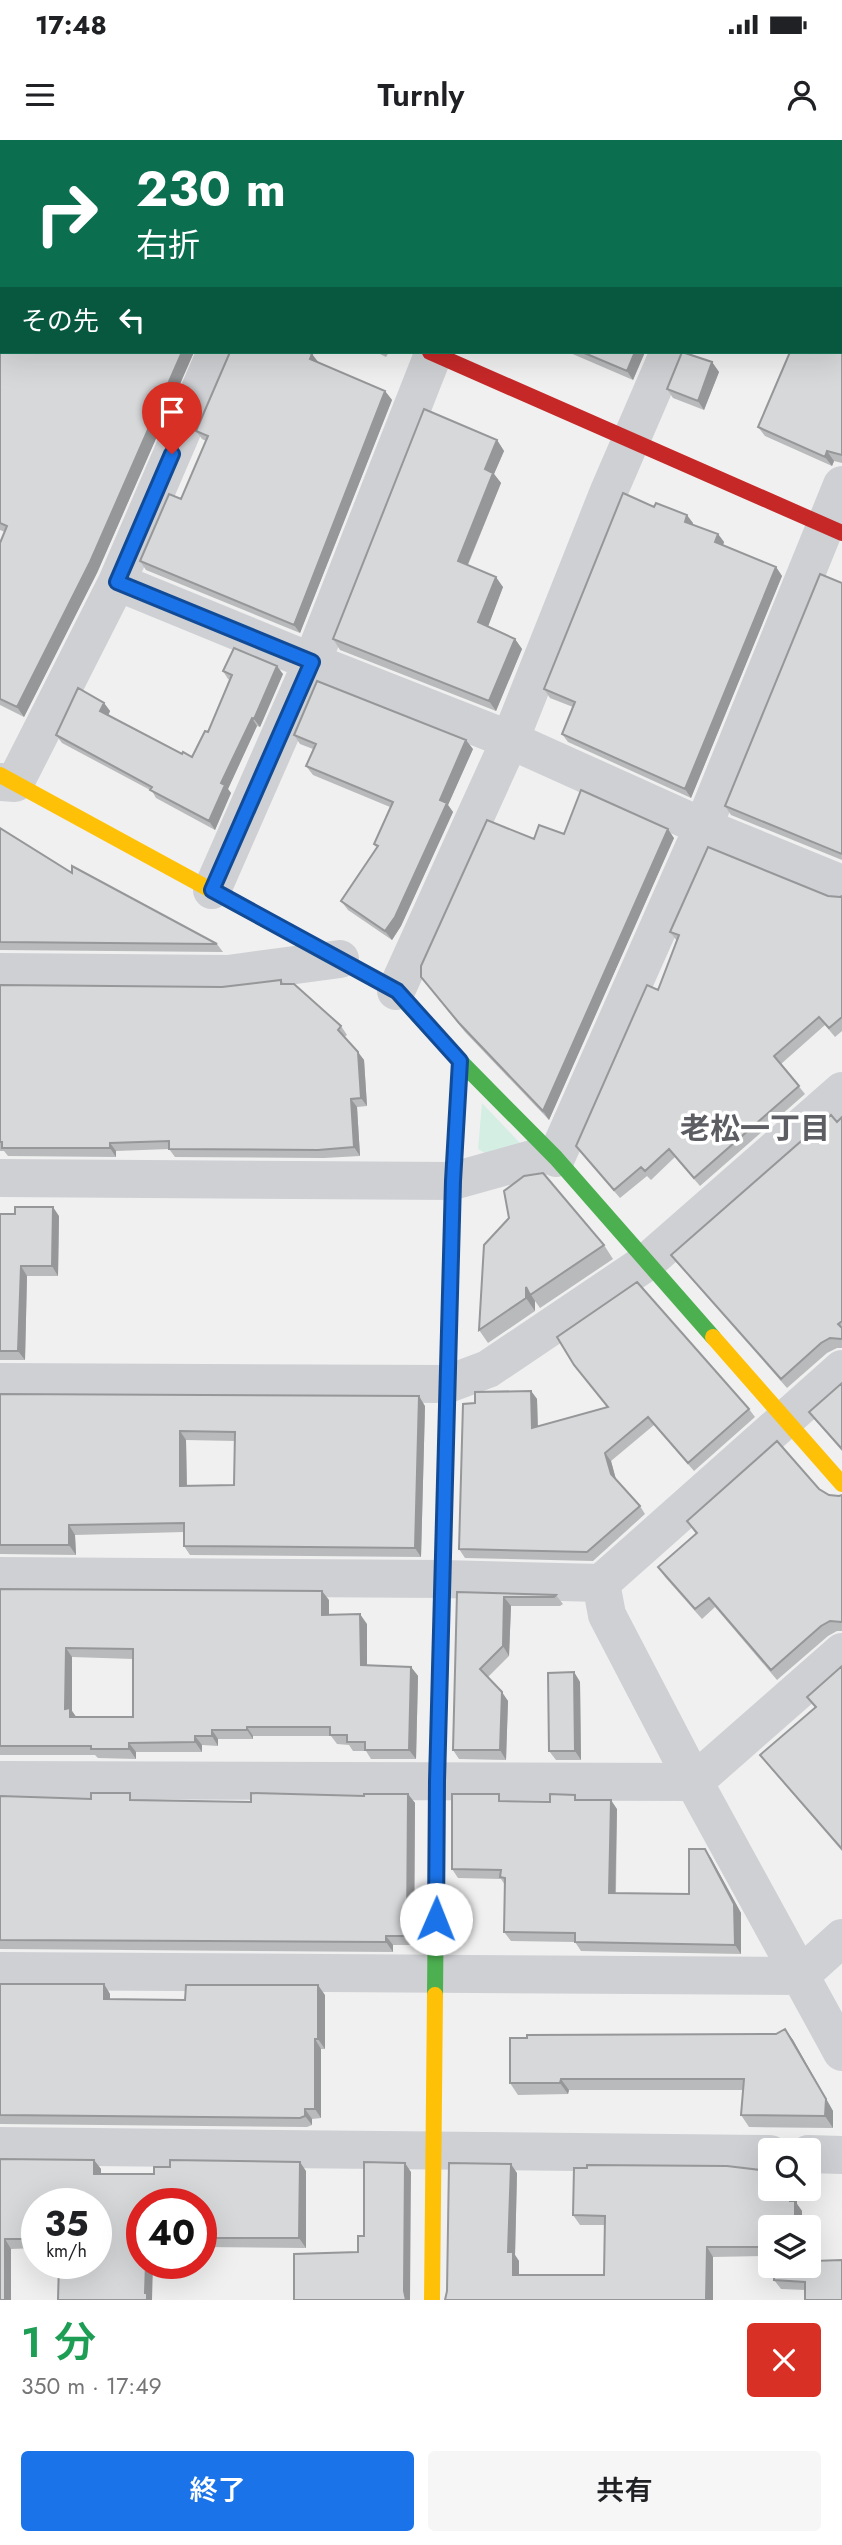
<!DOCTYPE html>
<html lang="ja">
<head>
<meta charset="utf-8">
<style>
	body { margin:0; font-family:Jost,"Noto Sans JP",sans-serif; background:#f6f6f6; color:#202124; height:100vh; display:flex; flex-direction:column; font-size:26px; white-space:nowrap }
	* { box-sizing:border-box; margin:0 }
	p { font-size:23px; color:#757577 }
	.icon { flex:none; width:38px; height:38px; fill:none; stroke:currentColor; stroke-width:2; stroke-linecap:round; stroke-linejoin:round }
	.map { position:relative; height:2160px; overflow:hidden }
	.side { display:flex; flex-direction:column; background:#fff; flex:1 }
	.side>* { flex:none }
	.hud { position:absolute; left:0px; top:0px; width:844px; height:214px; box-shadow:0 7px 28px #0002; background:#0b6e4f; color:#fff; overflow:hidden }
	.buttons { position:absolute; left:758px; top:1998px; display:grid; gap:14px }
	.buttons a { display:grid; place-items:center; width:63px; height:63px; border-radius:7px; background:#fff; box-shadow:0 7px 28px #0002; font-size:35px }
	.speed { position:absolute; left:21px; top:2048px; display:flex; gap:14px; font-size:35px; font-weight:700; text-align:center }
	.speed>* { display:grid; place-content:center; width:91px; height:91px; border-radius:50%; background:#fff; box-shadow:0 7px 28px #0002; line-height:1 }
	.speed small { font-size:18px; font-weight:400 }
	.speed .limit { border:10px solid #d22; background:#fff; color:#111 }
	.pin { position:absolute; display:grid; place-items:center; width:60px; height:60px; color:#fff; margin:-72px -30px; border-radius:50% 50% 50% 0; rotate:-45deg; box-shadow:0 0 7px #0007 }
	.pin .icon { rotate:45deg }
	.me { position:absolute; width:77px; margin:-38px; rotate:1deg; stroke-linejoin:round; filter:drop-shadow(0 0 5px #0008) }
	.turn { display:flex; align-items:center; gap:24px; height:147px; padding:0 21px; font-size:32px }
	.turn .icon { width:91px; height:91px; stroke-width:2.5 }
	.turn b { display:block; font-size:49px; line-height:60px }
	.then { display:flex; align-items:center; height:66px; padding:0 21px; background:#0003; gap:14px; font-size:26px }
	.round { display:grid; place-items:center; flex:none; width:74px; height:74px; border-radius:7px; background:#f6f6f6 }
	.head { display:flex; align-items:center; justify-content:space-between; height:119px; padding:0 21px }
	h1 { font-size:42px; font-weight:600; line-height:52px; color:#1e9e55 }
	.action { display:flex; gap:14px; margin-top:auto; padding:14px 21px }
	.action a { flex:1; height:80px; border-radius:7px; background:#1a73e8; color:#fff; font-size:28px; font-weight:600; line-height:80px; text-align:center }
	.action a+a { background:#f6f6f6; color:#202124 }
	.status { display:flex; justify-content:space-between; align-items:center; height:49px; padding:0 35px; background:#fff; direction:ltr }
	.status svg { height:19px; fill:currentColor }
	header { display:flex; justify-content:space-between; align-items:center; height:91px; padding:0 21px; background:#fff; font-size:32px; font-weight:600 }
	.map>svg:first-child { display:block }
	.green { fill:#d5eee3 }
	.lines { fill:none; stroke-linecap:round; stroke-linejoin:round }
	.street { stroke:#ced0d3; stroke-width:38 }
	.fast { stroke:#4caf50; stroke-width:16 }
	.slow { stroke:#ffc107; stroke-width:16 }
	.jam { stroke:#c62828; stroke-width:16 }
	.wall { fill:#b9babb; fill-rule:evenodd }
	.shaded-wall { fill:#969799 }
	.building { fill:#d7d8da; stroke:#969799; stroke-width:2; fill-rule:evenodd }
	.route-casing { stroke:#114b97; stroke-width:18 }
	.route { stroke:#1a73e8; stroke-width:12 }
	.labels { text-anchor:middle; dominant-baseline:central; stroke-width:7; stroke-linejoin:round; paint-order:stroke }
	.neighbourhood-label { font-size:30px; font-weight:bold; fill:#5c5e63; stroke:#fff }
</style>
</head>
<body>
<div class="status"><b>17:48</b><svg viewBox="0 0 49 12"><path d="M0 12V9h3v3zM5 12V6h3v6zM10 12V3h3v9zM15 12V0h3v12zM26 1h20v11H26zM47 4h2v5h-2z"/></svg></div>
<header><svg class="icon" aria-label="menu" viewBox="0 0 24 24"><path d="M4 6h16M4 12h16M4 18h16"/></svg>Turnly<svg class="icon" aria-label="person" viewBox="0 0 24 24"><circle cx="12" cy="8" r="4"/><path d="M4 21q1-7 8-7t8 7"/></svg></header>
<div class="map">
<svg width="842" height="2160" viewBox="0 0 842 2160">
	<rect width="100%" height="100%" fill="#f0f0f0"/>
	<path class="green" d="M 482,963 L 521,1004 L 488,1015 L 478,1009 Z"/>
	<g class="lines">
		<path class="street" d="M 24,2 L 25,0
			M 303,2 L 304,0
			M 529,2 L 530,0
			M 758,2 L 759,0
			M 117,442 L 312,522 L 510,600 L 703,687 L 842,744
			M 0,642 L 15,643 L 117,442 L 216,212
			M 212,750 L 312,522 L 434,212
			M 0,832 L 228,834 L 340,819
			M 396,851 L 510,600 L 609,351 L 669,212
			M 556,1018 L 703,687 L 842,345
			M 0,1038 L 453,1041 L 550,1014
			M 0,1242 L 448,1244 L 488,1229 L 647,1122 L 842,951
			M 0,1436 L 443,1439 L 601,1443 L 842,1229
			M 601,1443 L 607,1475 L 694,1642 L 842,1912
			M 0,1640 L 694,1642 L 842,1512
			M 0,1831 L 800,1836 L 842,1798
			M 0,2006 L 770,2014
			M 808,2014 L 842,2015"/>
		<path class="fast" d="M 0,34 L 2,35
			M 404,860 L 460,921 L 556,1018 L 713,1197
			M 435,1855 L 437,1641 L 443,1411"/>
		<path class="slow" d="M 0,635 L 396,851 L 404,860
			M 713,1197 L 842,1344
			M 443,1411 L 453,1041 L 460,921
			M 432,2160 L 435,1855"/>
		<path class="jam" d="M 430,212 L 842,393"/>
	</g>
	<path class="wall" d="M 615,0 L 737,0 L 736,2 L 616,2 Z
		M 842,0 L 842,323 L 834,321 L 832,326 L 765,296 L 758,287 L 842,212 Z
		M 0,212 L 194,212 L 97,433 L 24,577 L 0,565 L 0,403 L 5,392 L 0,390 Z
		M 376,212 L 389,212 L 386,217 Z
		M 568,212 L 645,212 L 633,240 Z
		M 712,222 L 719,232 L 704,270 L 673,258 L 667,249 Z
		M 318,223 L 385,251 L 392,260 L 300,493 L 146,430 L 140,421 L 181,359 L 206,301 L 202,299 L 196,291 Z
		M 497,300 L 504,311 L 494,334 L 501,343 L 468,425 L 503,447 L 488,486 L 515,499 L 522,509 L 496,571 L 340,510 L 333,499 Z
		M 654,367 L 693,383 L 693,385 L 718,394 L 724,402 L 723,405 L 776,427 L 782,436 L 691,658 L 568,602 L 562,594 L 573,567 L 550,558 L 544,549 Z
		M 842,443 L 842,720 L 731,675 L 725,666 Z
		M 223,531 L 283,534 L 260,587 L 257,586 L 228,649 L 231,653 L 215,690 L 156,658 L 152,651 L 62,603 L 56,595 L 104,563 L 110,571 L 108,576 L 182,614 L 192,617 L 208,592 L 230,540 L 228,539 Z
		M 294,595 L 473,609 L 448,665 L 453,672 L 401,786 L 392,800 L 348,770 L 341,761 L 377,708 L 374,704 L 390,667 L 313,635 L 306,626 L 313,609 L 300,604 Z
		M 0,688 L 72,733 L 217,804 L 223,812 L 0,810 Z
		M 564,694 L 674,698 L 549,980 L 465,892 L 421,837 L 534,699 Z
		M 828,756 L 840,757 L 842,756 L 842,891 L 835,897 L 825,885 L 781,924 L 805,954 L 700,1046 L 675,1017 L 651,1040 L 647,1036 L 620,1058 L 582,1014 L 576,1006 L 658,850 L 677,801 L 670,792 Z
		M 281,840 L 284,844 L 341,886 L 347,895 L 344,897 L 364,920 L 367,966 L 357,967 L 360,1016 L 324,1018 L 175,1017 L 169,1009 L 116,1011 L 116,1017 L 8,1016 L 4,1011 L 0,1011 L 0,845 L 222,847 Z
		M 842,977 L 842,1208 L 837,1208 L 827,1213 L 787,1248 L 678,1124 L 671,1115 Z
		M 0,1074 L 59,1076 L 58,1136 L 27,1136 L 25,1220 L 0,1220 Z
		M 604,1105 L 613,1119 L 540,1168 L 535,1161 L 535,1171 L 488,1203 L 479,1190 Z
		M 574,1225 L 749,1269 L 755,1277 L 694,1331 L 654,1285 L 611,1321 L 616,1340 L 640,1366 L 645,1374 L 593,1421 L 465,1418 L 459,1409 L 475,1263 L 531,1251 L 537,1259 L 538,1287 L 608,1268 Z
		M 842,1243 L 842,1311 L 816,1281 L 809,1272 Z
		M 0,1254 L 425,1266 L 421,1417 L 190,1415 L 184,1406 L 184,1392 L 75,1395 L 76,1415 L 0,1414 ZM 186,1300 L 235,1301 L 234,1345 L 187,1346 Z
		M 819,1349 L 829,1355 L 839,1356 L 842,1355 L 842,1491 L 837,1491 L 828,1496 L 777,1540 L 715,1467 L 702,1479 L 665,1437 L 658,1427 L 696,1394 L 687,1381 Z
		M 0,1449 L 329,1460 L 329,1475 L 367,1484 L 367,1525 L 411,1527 L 418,1536 L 416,1619 L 371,1619 L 366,1611 L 353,1611 L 349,1605 L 337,1604 L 331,1596 L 253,1596 L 253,1599 L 218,1599 L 218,1606 L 202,1605 L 202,1612 L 136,1612 L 136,1619 L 98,1618 L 95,1615 L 0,1615 ZM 72,1517 L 133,1519 L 133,1577 L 76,1577 L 72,1571 Z
		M 457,1452 L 556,1455 L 563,1464 L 560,1466 L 511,1466 L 509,1516 L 488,1537 L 508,1561 L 506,1620 L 459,1619 L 453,1610 Z
		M 842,1526 L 842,1711 L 767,1624 L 760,1615 L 815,1567 L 807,1557 Z
		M 574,1532 L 580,1542 L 581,1620 L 556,1620 L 549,1611 Z
		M 408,1654 L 415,1663 L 414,1805 L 393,1805 L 393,1812 L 0,1809 L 0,1656 L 251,1662 Z
		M 579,1660 L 617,1669 L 616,1753 L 689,1754 L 705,1709 L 711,1718 L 741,1773 L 741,1814 L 581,1811 L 575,1802 L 511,1801 L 504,1792 L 505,1745 L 501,1739 L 458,1738 L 452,1729 L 504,1661 L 550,1662 Z
		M 0,1844 L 104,1844 L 110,1854 L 110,1859 L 185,1860 L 325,1855 L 325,1909 L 321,1909 L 321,1978 L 312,1979 L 312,1985 L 307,1987 L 0,1984 Z
		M 785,1889 L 793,1900 L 833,1971 L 833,1988 L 749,1987 L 741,1975 L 743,1950 L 569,1950 L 568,1954 L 518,1955 L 510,1943 L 776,1894 Z
		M 0,2019 L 94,2020 L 101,2029 L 101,2034 L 306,2031 L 306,2108 L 202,2107 L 201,2110 L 201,2063 L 142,2063 L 142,2123 L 153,2123 L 151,2159 L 96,2123 L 37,2063 L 37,2108 L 11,2109 L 11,2160 L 0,2160 Z
		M 517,2033 L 515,2115 L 519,2121 L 519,2135 L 604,2135 L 604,2085 L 580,2085 L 573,2075 L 767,2040 L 767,2048 L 797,2058 L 797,2064 L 802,2071 L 770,2088 L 770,2116 L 713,2117 L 713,2160 L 445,2160 Z
		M 808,2126 L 805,2150 L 781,2149 L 774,2140 Z"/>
	<path class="shaded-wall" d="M 218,0 L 228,0 L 227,2 L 217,2 Z
		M 182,212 L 194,212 L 97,433 L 24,577 L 17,567 Z
		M 635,212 L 645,212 L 633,240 L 627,231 Z
		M 312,214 L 319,223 L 310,219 Z
		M 712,222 L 719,232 L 704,270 L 698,261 Z
		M 385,251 L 392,260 L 300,493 L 294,485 Z
		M 497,300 L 504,311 L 494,334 L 501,343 L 465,431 L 458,421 L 485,329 Z
		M 827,311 L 834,321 L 832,326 L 825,317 Z
		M 687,375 L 693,383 L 690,390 L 685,382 Z
		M 718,394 L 724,402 L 721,411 L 715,402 Z
		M 776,427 L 782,436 L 691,658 L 685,649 Z
		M 496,437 L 503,447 L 486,492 L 478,482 Z
		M 515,499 L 522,509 L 496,571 L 489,561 Z
		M 277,526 L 283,534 L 260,587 L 254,579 Z
		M 104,563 L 110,571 L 106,580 L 100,571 Z
		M 252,578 L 257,586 L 228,649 L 231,653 L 215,690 L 209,681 L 221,643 Z
		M 466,600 L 473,609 L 448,665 L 453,672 L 401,786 L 392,800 L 385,791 Z
		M 668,689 L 674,698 L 549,980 L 543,971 Z
		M 358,912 L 364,920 L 367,966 L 361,958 Z
		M 351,959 L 357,967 L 360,1016 L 354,1007 Z
		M 110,1003 L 116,1011 L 116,1017 L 110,1008 Z
		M 53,1067 L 59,1076 L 58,1136 L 52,1126 Z
		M 21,1126 L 27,1136 L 25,1220 L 18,1211 Z
		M 526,1147 L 535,1161 L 535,1171 L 526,1158 Z
		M 531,1251 L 537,1259 L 538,1297 L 532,1288 Z
		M 419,1256 L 425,1266 L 421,1417 L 415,1408 Z
		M 180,1291 L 186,1300 L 187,1355 L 180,1346 Z
		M 605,1313 L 611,1321 L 617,1343 L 611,1334 Z
		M 69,1385 L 75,1395 L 76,1415 L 69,1405 Z
		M 322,1451 L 329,1460 L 329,1484 L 322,1475 Z
		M 504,1457 L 511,1466 L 509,1516 L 503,1506 Z
		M 360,1474 L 367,1484 L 367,1534 L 361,1525 Z
		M 66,1508 L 72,1517 L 72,1571 L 77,1578 L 70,1577 L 65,1569 Z
		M 411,1527 L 418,1536 L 416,1619 L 409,1610 Z
		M 574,1532 L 580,1542 L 581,1620 L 575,1611 Z
		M 502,1552 L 508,1561 L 506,1620 L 500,1610 Z
		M 247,1587 L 253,1596 L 253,1599 L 247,1590 Z
		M 212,1590 L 218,1599 L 218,1606 L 212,1596 Z
		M 195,1596 L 202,1605 L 202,1612 L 195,1602 Z
		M 129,1603 L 136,1612 L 136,1619 L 129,1609 Z
		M 408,1654 L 415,1663 L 414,1805 L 407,1796 Z
		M 611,1660 L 617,1669 L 615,1762 L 609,1753 Z
		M 705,1709 L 711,1718 L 741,1773 L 741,1814 L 735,1805 Z
		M 386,1796 L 393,1805 L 393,1812 L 386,1802 Z
		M 104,1844 L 110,1854 L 110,1868 L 104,1859 Z
		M 318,1845 L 325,1855 L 325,1909 L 318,1899 Z
		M 785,1889 L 793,1900 L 833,1971 L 833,1988 L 825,1976 Z
		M 315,1899 L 321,1909 L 321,1978 L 315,1969 Z
		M 561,1939 L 569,1950 L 568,1954 L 560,1943 Z
		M 305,1969 L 312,1979 L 312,1985 L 305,1976 Z
		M 94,2020 L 101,2029 L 101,2044 L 94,2034 Z
		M 300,2022 L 306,2031 L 306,2108 L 299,2098 Z
		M 405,2023 L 411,2032 L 410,2160 L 406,2160 L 404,2151 Z
		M 511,2024 L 517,2033 L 515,2115 L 519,2121 L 519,2144 L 513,2135 L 508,2112 Z
		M 760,2030 L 767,2040 L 767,2058 L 760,2048 Z
		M 790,2049 L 797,2058 L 797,2064 L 802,2071 L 802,2088 L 795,2088 L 790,2061 Z
		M 5,2099 L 11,2109 L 11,2160 L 5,2160 Z
		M 707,2107 L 713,2117 L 713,2160 L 706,2160 Z
		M 146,2123 L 153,2123 L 152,2160 L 147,2160 L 145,2153 Z"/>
	<path class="building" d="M 98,0 L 218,0 L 217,2 L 97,2 Z
		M 318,0 L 499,0 L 498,2 L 317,2 Z
		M 630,0 L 732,0 L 732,2 L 636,2 Z
		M 772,0 L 842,0 L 842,315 L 827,311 L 825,317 L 758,287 L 790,212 L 842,212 L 842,2 L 771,2 Z
		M 0,87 L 2,88 L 2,186 L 0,185 Z
		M 2,208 L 2,212 L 182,212 L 90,422 L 17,567 L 0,559 L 0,403 L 7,386 L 0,383 L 0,212 Z
		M 230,212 L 307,212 L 312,214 L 310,219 L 385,251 L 294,485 L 140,421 L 169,354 L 181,359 L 208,296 L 196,291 Z
		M 582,212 L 635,212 L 627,231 Z
		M 682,212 L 712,222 L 698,261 L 667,249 Z
		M 424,269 L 497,300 L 485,329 L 493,333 L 458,421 L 496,437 L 478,482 L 515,499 L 489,561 L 333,499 Z
		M 623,353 L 654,367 L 656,363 L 687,375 L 685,382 L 718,394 L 715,402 L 776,427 L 685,649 L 562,594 L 575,562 L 544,549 Z
		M 820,434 L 842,443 L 842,714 L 725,666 Z
		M 234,508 L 277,526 L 254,579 L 252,578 L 221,643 L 225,645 L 209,681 L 150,650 L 152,647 L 56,595 L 78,548 L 104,563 L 100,571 L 182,614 L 183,612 L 192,617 L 205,591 L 208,592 L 232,535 L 223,531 Z
		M 317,541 L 466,600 L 440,660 L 447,663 L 395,777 L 385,791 L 341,761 L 378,706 L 374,704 L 393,662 L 306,626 L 316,604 L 294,595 Z
		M 581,650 L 668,689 L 543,971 L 459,883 L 421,837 L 421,826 L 487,680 L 534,699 L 539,685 L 564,694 Z
		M 0,688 L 72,733 L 72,726 L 217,804 L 0,802 Z
		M 708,707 L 828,756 L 840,757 L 842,756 L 842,877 L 829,888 L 819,877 L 774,916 L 799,946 L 694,1038 L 669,1009 L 645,1031 L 641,1027 L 614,1050 L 576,1006 L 647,845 L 658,850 L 679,795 L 670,792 Z
		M 281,840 L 281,844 L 294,844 L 341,886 L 338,890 L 358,912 L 361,958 L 351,959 L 354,1007 L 318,1010 L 169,1009 L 169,1001 L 110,1003 L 110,1008 L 2,1008 L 2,1002 L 0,1002 L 0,845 L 222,847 Z
		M 831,975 L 837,982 L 842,977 L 842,1181 L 838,1184 L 842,1188 L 842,1199 L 830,1198 L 821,1203 L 781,1239 L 671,1115 Z
		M 543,1033 L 604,1105 L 530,1155 L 526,1147 L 526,1158 L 479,1190 L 484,1105 L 509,1078 L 504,1051 L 524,1036 Z
		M 15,1067 L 53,1067 L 52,1126 L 21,1126 L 18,1211 L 0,1211 L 0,1074 L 15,1074 Z
		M 637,1142 L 749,1269 L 688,1323 L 648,1277 L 605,1313 L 611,1334 L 640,1366 L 587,1412 L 459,1409 L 463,1264 L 475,1263 L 475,1252 L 531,1251 L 532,1288 L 608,1267 L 574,1225 L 557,1197 Z
		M 842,1243 L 842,1309 L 809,1272 Z
		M 0,1254 L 419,1256 L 415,1408 L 184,1406 L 184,1383 L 69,1385 L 69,1405 L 0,1405 ZM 180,1291 L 235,1292 L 234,1345 L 180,1346 Z
		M 777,1301 L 819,1349 L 829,1355 L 839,1356 L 842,1355 L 842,1482 L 830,1481 L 821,1486 L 771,1530 L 709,1458 L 695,1469 L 658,1427 L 697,1393 L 687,1381 Z
		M 0,1449 L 322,1451 L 322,1475 L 360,1474 L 361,1525 L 411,1527 L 409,1610 L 365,1610 L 365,1602 L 347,1602 L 347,1595 L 330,1595 L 330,1587 L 247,1587 L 247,1590 L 212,1590 L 212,1596 L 195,1596 L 195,1602 L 129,1603 L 129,1609 L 91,1609 L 91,1606 L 0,1606 ZM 66,1508 L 133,1509 L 133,1577 L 70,1577 L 70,1568 L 65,1569 Z
		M 457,1452 L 556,1455 L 554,1457 L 504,1457 L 503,1506 L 480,1529 L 502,1552 L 500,1610 L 453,1610 Z
		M 842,1526 L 842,1709 L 760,1615 L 816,1567 L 807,1557 Z
		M 574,1532 L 575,1611 L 549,1611 L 548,1533 Z
		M 91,1653 L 130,1653 L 130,1660 L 251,1662 L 251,1653 L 364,1656 L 364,1654 L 408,1654 L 407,1796 L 386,1796 L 386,1802 L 0,1800 L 0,1656 L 91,1659 Z
		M 452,1654 L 499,1654 L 499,1661 L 550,1662 L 550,1654 L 575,1655 L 575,1660 L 611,1660 L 609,1753 L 689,1754 L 689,1709 L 705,1709 L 734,1764 L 735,1805 L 575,1802 L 575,1793 L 504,1792 L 505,1738 L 500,1737 L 501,1730 L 452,1729 Z
		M 0,1844 L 104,1844 L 104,1859 L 185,1860 L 186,1845 L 318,1845 L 318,1899 L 315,1899 L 315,1969 L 305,1969 L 305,1976 L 300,1978 L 0,1975 Z
		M 785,1889 L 826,1959 L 825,1976 L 741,1975 L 744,1939 L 561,1939 L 560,1943 L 510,1943 L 510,1898 L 527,1898 L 527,1895 L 776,1894 Z
		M 0,2019 L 94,2020 L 94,2034 L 154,2034 L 154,2027 L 170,2027 L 170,2020 L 300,2022 L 299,2098 L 201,2098 L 201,2063 L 142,2063 L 142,2123 L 146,2123 L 145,2153 L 147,2153 L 147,2160 L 58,2160 L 59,2123 L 96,2123 L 96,2063 L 37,2063 L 37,2099 L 5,2099 L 5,2160 L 0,2160 Z
		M 364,2022 L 405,2023 L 404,2151 L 406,2160 L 294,2160 L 294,2114 L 358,2112 L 358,2096 L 364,2096 Z
		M 449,2023 L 511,2024 L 508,2112 L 513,2112 L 513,2135 L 604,2135 L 605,2076 L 573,2075 L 574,2028 L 587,2028 L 587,2025 L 727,2026 L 760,2030 L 760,2048 L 790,2049 L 790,2061 L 795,2061 L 795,2088 L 770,2088 L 770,2107 L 707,2107 L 706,2160 L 445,2160 L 447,2151 Z
		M 808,2116 L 815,2116 L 814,2121 L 842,2120 L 842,2160 L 805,2160 L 805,2142 L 774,2140 L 775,2126 L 808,2126 Z"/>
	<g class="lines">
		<defs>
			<path id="route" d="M 172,314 L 117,442 L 312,522 L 212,750 L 397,851 L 460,921 L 453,1041 L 437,1641 L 436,1779"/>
		</defs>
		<use href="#route" class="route-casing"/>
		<use href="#route" class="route"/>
	</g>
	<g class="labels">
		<g class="neighbourhood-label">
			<text x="755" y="988">老松一丁目</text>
		</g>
	</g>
</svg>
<div class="buttons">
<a><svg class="icon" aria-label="search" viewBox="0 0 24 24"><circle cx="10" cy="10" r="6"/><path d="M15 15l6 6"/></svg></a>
<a><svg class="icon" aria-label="layers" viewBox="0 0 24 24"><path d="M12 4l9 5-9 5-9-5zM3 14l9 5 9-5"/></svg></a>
</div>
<div class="speed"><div>35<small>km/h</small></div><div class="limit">40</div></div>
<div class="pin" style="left:172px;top:314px;background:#d93025"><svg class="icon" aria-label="arrive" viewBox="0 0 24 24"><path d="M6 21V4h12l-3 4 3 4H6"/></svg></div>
<svg class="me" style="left:436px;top:1779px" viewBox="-20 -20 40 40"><circle r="19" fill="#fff"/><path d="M0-13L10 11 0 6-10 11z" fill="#1a73e8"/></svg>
<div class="hud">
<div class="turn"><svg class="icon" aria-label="right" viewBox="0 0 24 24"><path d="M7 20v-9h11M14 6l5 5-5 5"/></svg><div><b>230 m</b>右折</div></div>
<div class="then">その先<svg class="icon" aria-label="left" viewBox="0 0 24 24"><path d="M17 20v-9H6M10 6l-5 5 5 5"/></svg></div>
</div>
</div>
<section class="side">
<div class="head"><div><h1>1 分</h1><p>350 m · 17:49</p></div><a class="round" style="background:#d93025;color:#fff"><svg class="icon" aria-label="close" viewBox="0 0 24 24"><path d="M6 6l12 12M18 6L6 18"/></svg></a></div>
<div class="action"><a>終了</a><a>共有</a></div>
</section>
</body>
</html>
